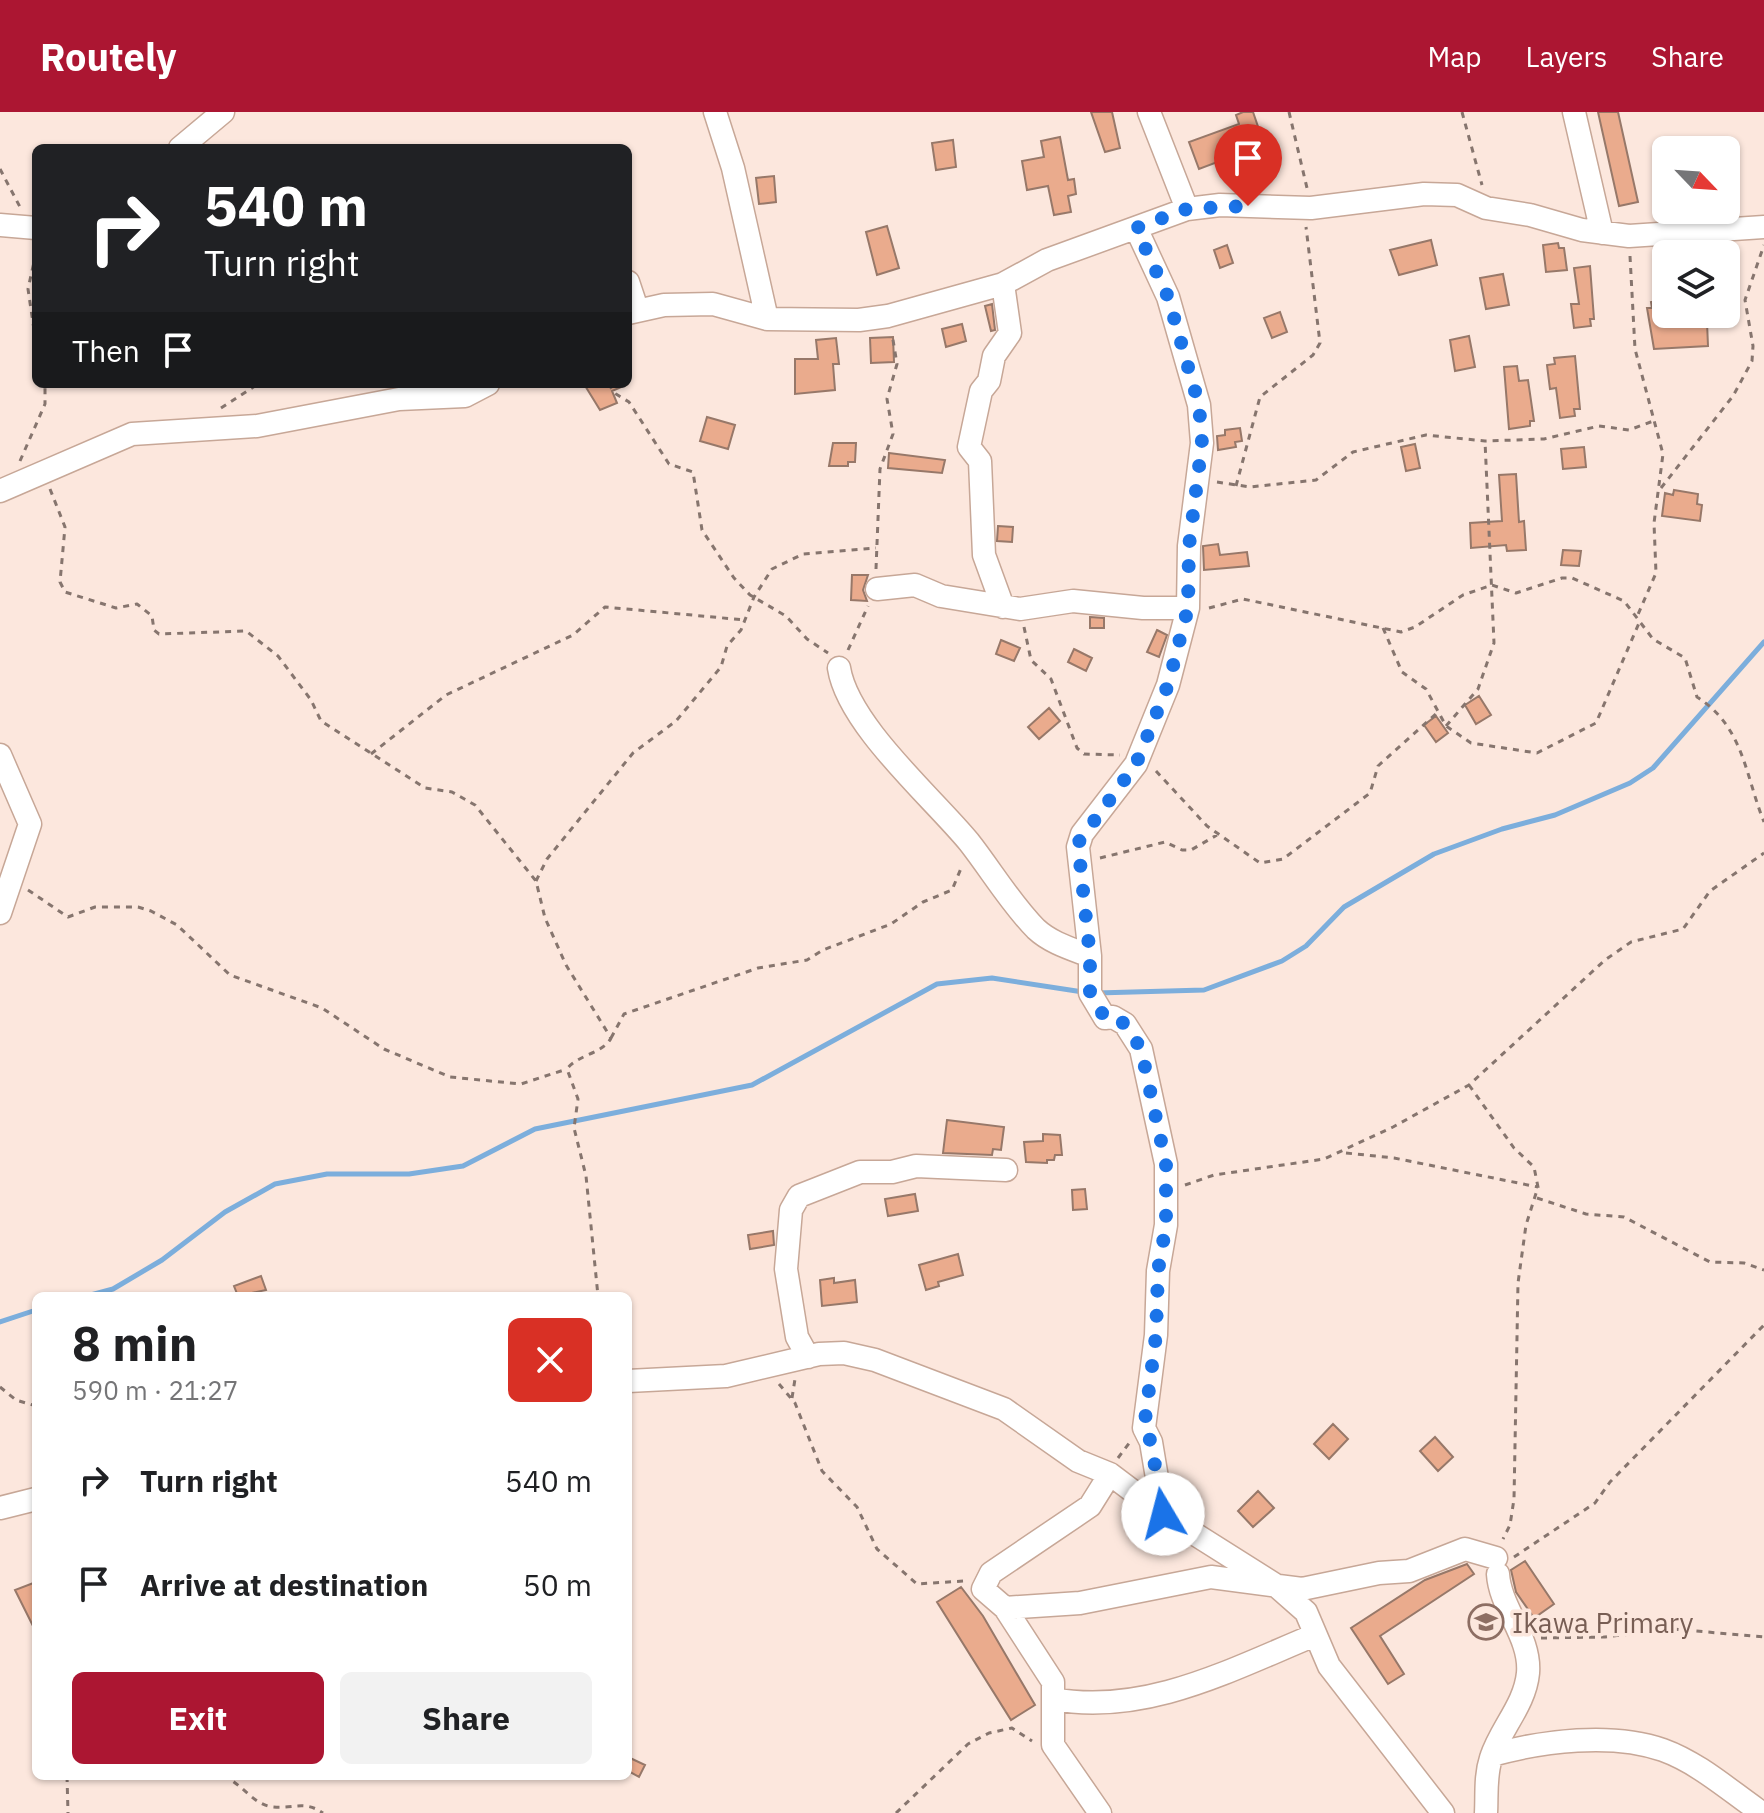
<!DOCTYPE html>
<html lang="en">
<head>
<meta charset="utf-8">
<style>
	body { margin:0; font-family:"IBM Plex Sans",sans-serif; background:#f2f2f2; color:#202124; height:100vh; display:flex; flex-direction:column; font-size:30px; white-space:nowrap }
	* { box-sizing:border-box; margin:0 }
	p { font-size:26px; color:#757577 }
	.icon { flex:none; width:44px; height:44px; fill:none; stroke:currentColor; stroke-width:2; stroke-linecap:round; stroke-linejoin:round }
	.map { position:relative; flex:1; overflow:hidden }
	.sheet { position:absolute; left:32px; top:1180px; width:600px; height:488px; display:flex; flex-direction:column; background:#fff; border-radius:12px; box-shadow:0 2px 6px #0004 }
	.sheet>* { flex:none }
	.guide { position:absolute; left:32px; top:32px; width:600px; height:244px; border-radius:12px; box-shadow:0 2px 6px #0004; background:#202124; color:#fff; overflow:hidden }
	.needle { width:52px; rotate:115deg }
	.tools { position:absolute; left:1652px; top:24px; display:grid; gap:16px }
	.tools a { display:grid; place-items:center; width:88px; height:88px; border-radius:12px; background:#fff; box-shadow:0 2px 6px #0004; font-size:40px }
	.pin { position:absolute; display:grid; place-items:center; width:68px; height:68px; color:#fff; margin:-82px -34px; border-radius:50% 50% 50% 0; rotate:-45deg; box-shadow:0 0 8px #0007 }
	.pin .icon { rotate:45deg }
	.me { position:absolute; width:88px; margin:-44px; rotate:352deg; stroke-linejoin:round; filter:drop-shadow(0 0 6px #0008) }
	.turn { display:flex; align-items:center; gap:28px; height:168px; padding:0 40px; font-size:36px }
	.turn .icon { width:104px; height:104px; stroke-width:2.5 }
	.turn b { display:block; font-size:56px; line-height:68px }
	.then { display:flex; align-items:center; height:76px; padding:0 40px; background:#0003; gap:16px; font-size:30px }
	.round { display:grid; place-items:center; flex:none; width:84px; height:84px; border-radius:12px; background:#f2f2f2 }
	.overview { display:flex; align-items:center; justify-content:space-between; height:136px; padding:0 40px }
	h1 { font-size:48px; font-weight:700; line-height:60px }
	.cta { display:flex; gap:16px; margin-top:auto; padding:16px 40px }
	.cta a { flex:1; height:92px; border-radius:12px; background:#ac1632; color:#fff; font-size:32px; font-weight:700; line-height:92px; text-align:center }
	.cta a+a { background:#f2f2f2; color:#202124 }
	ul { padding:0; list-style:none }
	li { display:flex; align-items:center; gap:24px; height:104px; padding:0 40px }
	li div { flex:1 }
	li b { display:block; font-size:30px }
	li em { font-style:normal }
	header { display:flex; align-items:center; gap:48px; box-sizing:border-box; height:112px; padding:0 40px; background:#ac1632; color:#fff }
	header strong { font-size:38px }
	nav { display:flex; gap:44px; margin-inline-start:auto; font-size:28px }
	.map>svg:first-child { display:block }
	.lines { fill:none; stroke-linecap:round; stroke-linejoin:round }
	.stream { stroke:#7caedc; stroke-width:5 }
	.building { fill:#eaab8d; stroke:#977869; stroke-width:2 }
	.minor-casing { stroke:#c7a797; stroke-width:25 }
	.path { stroke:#86756e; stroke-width:3; stroke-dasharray:6 6; stroke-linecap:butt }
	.minor { stroke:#fff; stroke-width:22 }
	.route { stroke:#1a73e8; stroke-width:14; stroke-dasharray:0 25.2 }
	.labels { text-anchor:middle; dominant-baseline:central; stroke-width:7; stroke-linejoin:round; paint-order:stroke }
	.education-label { font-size:28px; fill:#785e54; stroke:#fce7dd; text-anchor:start }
</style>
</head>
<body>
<header>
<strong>Routely</strong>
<nav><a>Map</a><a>Layers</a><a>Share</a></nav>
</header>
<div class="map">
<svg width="1764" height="1701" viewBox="0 0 1764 1701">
	<rect width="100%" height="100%" fill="#fce7dd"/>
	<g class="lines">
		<path class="stream" d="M 1097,881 L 1204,878 L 1282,849 L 1306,834 L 1344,795 L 1434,742 L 1502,717 L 1555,703 L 1630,671 L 1653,656 L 1764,530
			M 87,1184 L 113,1177 L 162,1148 L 225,1100 L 275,1072 L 327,1062 L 409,1062 L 463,1054 L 535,1017 L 752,973 L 937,872 L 992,866 L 1083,880
			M 0,1210 L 36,1198"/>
	</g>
	<path class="building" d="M 1091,0 L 1112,0 L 1120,36 L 1105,40 Z
		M 1243,0 L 1253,0 L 1267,41 L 1252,47 L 1249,38 L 1199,57 L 1189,30 L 1239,12 L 1236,3 Z
		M 1598,0 L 1618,0 L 1638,90 L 1619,94 Z
		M 1060,25 L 1068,68 L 1074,67 L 1076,82 L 1068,84 L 1071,100 L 1054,103 L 1048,74 L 1027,78 L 1022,49 L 1044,45 L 1041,29 Z
		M 953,28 L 956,55 L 936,58 L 932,31 Z
		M 774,64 L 776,90 L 759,92 L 756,66 Z
		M 887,114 L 899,156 L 877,163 L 866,120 Z
		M 1431,128 L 1437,153 L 1399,163 L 1390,138 Z
		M 1558,131 L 1559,136 L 1564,136 L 1567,158 L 1546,160 L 1543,133 Z
		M 1227,133 L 1233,151 L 1220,156 L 1214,138 Z
		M 1590,154 L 1594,207 L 1590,207 L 1591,214 L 1574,216 L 1571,192 L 1579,192 L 1574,156 Z
		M 1503,162 L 1509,193 L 1486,197 L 1480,166 Z
		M 1666,188 L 1666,210 L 1707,210 L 1708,234 L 1654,237 L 1647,196 L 1652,196 L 1651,190 Z
		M 992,192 L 995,218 L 991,219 L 985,194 Z
		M 1280,200 L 1287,220 L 1272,226 L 1264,206 Z
		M 962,212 L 966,229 L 946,235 L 942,217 Z
		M 1469,224 L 1475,255 L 1455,259 L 1450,228 Z
		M 893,225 L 894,250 L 871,251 L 870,226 Z
		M 836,226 L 839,252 L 833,252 L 835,278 L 795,282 L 795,247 L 818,247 L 816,228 Z
		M 1575,244 L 1580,297 L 1574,297 L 1575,304 L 1560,306 L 1556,276 L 1550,277 L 1547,253 L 1555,252 L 1554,246 Z
		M 1517,254 L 1519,269 L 1528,268 L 1534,309 L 1530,309 L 1530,314 L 1509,317 L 1504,255 Z
		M 584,272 L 628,272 L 612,279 L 617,291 L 600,298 Z
		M 707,305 L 735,313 L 728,337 L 700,329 Z
		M 1240,316 L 1242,329 L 1235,330 L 1236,335 L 1218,338 L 1217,324 L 1225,323 L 1225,318 Z
		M 833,331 L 856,331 L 855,350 L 848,350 L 848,354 L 829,354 Z
		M 1415,332 L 1420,356 L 1406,359 L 1401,335 Z
		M 1584,335 L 1586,355 L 1563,357 L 1561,337 Z
		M 889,341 L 945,348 L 942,361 L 888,356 Z
		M 1516,362 L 1519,410 L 1524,409 L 1526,438 L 1507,439 L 1506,433 L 1471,436 L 1470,411 L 1502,409 L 1499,363 Z
		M 1674,378 L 1698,382 L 1697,392 L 1702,393 L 1700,409 L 1662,404 L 1665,381 L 1673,383 Z
		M 998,414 L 1013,415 L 1012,430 L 997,429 Z
		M 1218,432 L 1220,443 L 1247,440 L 1249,454 L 1204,458 L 1203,434 Z
		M 1563,438 L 1581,439 L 1579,454 L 1561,453 Z
		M 852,463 L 868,463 L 863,478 L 867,489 L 851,488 Z
		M 1090,505 L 1104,506 L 1104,516 L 1090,516 Z
		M 1157,518 L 1167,523 L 1159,545 L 1147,540 Z
		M 1001,528 L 1020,536 L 1014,549 L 996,542 Z
		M 1074,537 L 1092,546 L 1086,559 L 1068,550 Z
		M 1479,584 L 1491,603 L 1476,612 L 1465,593 Z
		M 1049,596 L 1060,609 L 1039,627 L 1028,615 Z
		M 1436,604 L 1448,621 L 1436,630 L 1424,613 Z
		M 947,1008 L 1004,1015 L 1001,1038 L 993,1037 L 992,1043 L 943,1041 Z
		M 1043,1022 L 1060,1023 L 1062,1043 L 1055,1043 L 1054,1048 L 1047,1048 L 1047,1051 L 1026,1050 L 1024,1030 L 1043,1029 Z
		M 1085,1077 L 1087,1097 L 1073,1098 L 1072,1078 Z
		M 915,1082 L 918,1099 L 888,1104 L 885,1087 Z
		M 773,1119 L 774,1133 L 750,1137 L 748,1123 Z
		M 958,1142 L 963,1163 L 938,1170 L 939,1174 L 926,1178 L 919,1153 Z
		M 261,1164 L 266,1178 L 238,1184 L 234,1174 Z
		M 834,1166 L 834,1171 L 855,1168 L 857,1190 L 822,1194 L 820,1168 Z
		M 1333,1312 L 1348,1327 L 1329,1347 L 1314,1332 Z
		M 1435,1325 L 1453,1345 L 1438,1359 L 1420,1339 Z
		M 1258,1379 L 1274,1396 L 1253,1415 L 1238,1399 Z
		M 1525,1449 L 1554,1492 L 1534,1506 L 1516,1480 L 1511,1458 Z
		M 1467,1452 L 1474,1462 L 1380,1524 L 1404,1562 L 1388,1572 L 1351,1516 L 1425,1468 Z
		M 36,1470 L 36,1518 L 35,1518 L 15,1478 Z
		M 961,1475 L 983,1504 L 1035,1593 L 1011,1608 L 937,1490 Z
		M 628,1645 L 645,1653 L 639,1665 L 628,1659 Z"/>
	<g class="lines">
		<defs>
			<path id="minor" d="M 715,0 L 733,56 L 767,207
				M 1149,0 L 1187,97
				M 1574,0 L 1602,121
				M 180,36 L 223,0
				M 0,113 L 36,116
				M 1136,116 L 1168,185 L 1199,293 L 1202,331 L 1189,434 L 1188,496 L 1168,573 L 1136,652 L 1082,722 L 1078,735 L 1090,844 L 1090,881 L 1105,906 L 1113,905 L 1125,912 L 1141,937 L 1166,1052 L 1166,1113 L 1158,1159 L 1156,1223 L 1144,1316 L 1151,1330 L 1163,1402
				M 628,170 L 637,197
				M 628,201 L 664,193 L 713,192 L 767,207 L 859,208 L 888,204 L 1003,172 L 1047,148 L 1187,97 L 1220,93 L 1311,96 L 1424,82 L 1457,83 L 1486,96 L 1530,103 L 1582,118 L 1629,124 L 1764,115
				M 0,379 L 132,322 L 257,314 L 399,287 L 465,284 L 488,272
				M 877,477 L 915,473 L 941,484 L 1020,497 L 1073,489 L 1143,496 L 1188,496
				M 1003,495 L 984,443 L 980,349 L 969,335 L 981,279 L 989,269 L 994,244 L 1010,221 L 1003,172
				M 839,556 C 848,613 932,685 969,730 C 991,758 1011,792 1036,817 C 1051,831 1072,837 1090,844
				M 0,643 L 30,712 L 0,801
				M 808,1245 L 797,1225 L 786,1157 L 791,1098 L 799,1084 L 860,1060 L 892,1060 L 916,1054 L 1006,1058
				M 628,1269 L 726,1264 L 819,1242 L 844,1241 L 875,1248 L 1004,1297 L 1078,1349 L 1110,1362 L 1163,1402 L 1274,1472 L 1306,1500 L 1329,1554 L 1443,1701
				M 0,1396 L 36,1387
				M 1005,1496 L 1080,1491 L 1211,1465 L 1302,1477 L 1379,1461 L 1409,1459 L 1465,1437 L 1496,1446
				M 1053,1587 C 1146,1604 1232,1557 1315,1523
				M 1492,1643 C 1542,1629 1612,1620 1663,1638 C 1699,1651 1730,1679 1762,1701
				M 1100,1701 L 1053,1633 L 1053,1570 L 1005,1496 L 983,1477 L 991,1461 L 1090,1394 L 1110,1362
				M 1486,1701 C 1487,1683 1485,1664 1491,1646 C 1500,1617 1525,1593 1528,1561 C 1531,1525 1500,1496 1498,1462"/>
		</defs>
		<use href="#minor" class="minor-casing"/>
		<path class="path" d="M 1289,0 L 1307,76
			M 1462,0 L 1482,73
			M 0,57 L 20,95
			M 36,141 L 28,177 L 36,231
			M 1630,144 L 1635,237 L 1663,342 L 1654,411 L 1656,461 L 1636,507
			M 608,272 L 616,282 L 629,290 L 669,352 L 693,360 L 702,418 L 734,466 L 750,483 L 786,504 L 807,527 L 828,541
			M 221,296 L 258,272
			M 20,349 L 45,292 L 45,272
			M 1217,370 L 1250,375 L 1316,368 L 1353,340 L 1426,323 L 1485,329 L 1544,327 L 1599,314 L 1629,318 L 1656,308
			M 1236,374 L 1260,285 L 1313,243 L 1320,231 L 1306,115
			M 1661,376 L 1733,284 L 1752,249 L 1753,234 L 1745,188 L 1764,133
			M 50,377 L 65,415 L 60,470 L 65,480 L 116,496 L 137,492 L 152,504 L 154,518 L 159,522 L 246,519 L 278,544 L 311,588 L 321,609 L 425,676 L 452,680 L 475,693 L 536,769 L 545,806 L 566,853 L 611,926 C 604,941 577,943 567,957 L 578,987 L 574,1016 L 586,1064 L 598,1184
			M 876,457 L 880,357 L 893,322 L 887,287 L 897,252 L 892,222
			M 1209,496 L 1243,487 L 1401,520 L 1415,515 L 1463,483 L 1492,473 L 1516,481 L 1562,466 L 1572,466 L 1624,489 L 1653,527 L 1685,546 L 1697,585 C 1744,615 1745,663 1764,710
			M 1024,515 L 1031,548 L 1051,567 L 1077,636 L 1084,642 L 1120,643
			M 1383,516 L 1402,560 L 1426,577 L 1446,614 L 1471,631 L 1537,641 L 1596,611 L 1639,511
			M 848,538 L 868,494
			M 1446,614 L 1478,577 L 1494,531 L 1485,329
			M 371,642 L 446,583 L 573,523 L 605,495 L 745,508
			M 1156,659 L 1207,714 L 1260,751 L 1283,747 L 1370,681 L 1378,654 L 1438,600
			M 1100,746 L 1165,730 L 1182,738 L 1191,738 L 1217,723
			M 536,769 L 547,747 L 633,641 L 676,609 L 721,555 L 727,534 L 741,518 L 754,485 L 772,457 L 803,442 L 876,436
			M 28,778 L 68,805 L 95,795 L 138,795 L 151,799 L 177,813 L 230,863 L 322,896 L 384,937 L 450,965 L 521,972 L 567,957
			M 611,926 L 624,902 L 758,856 L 807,848 L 823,838 L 891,812 L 923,790 L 952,778 L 962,754
			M 1469,973 L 1514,1036 L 1534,1055 L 1538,1075 L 1526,1113 L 1518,1171 L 1514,1387 L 1510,1413 L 1503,1427
			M 1346,1041 L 1394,1046 L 1538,1075
			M 1185,1073 L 1214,1063 L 1324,1047 L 1393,1015 L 1469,973 L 1605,848 L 1631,830 L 1683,817 L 1710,779 L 1764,741
			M 1537,1086 L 1586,1102 L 1624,1105 L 1710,1150 L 1744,1151 L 1764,1158
			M 779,1272 L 795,1291 L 822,1359 L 857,1395 L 877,1437 L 917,1472 L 964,1469
			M 0,1275 L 16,1288 L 36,1294
			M 792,1286 L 795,1267
			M 1118,1346 L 1130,1330
			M 1514,1445 L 1595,1391 L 1610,1370 L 1764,1213
			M 1541,1526 L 1605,1525 L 1673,1517 L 1764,1525
			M 67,1664 L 68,1701
			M 223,1664 C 242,1671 253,1693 273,1695 C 294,1697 304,1688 323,1701
			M 896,1701 L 968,1632 L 989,1621 L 1012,1616 L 1032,1629"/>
		<use href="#minor" class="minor"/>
	</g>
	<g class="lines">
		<path class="route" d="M 1163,1402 L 1151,1330 L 1144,1316 L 1156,1223 L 1158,1159 L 1166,1113 L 1166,1052 L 1141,937 L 1125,912 L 1113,905 L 1105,906 L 1090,881 L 1090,844 L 1078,731 L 1136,652 L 1168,573 L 1188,496 L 1189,434 L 1202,331 L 1199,293 L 1168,185 L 1136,116 L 1187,97 L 1248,94"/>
	</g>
	<defs>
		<symbol id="school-ring" viewBox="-11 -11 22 22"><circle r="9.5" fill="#fce7dd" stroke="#8d6e63" stroke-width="1.5"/><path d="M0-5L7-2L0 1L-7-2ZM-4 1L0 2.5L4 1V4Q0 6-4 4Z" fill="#8d6e63"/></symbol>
	</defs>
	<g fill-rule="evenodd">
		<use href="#school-ring" x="1466" y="1490" width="40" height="40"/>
	</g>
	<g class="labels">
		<g class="education-label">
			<text x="1512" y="1510">Ikawa Primary</text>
		</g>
	</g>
</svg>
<div class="tools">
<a><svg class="needle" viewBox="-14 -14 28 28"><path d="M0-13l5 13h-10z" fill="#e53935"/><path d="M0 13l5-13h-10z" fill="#757577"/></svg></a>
<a><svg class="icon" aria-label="layers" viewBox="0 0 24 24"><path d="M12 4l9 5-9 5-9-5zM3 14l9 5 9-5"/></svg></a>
</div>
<div class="pin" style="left:1248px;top:94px;background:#d93025"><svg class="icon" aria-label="arrive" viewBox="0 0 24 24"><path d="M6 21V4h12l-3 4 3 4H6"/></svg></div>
<svg class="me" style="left:1163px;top:1402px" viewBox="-20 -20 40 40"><circle r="19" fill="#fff"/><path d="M0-13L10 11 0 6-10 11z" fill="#1a73e8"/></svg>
<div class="guide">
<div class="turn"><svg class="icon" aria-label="right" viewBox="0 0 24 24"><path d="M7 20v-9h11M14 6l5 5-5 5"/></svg><div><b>540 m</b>Turn right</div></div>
<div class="then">Then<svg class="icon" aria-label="arrive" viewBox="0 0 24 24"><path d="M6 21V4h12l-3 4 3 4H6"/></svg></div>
</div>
<section class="sheet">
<div class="overview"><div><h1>8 min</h1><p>590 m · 21:27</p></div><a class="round" style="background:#d93025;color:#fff"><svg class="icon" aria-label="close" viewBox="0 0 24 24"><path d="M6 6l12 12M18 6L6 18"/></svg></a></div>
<ul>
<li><svg class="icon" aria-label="right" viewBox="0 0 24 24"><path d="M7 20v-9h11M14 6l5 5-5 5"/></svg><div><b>Turn right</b></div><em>540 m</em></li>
<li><svg class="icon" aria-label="arrive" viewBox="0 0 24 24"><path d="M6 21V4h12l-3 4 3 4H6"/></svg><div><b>Arrive at destination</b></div><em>50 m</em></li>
</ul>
<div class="cta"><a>Exit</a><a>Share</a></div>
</section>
</div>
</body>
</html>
